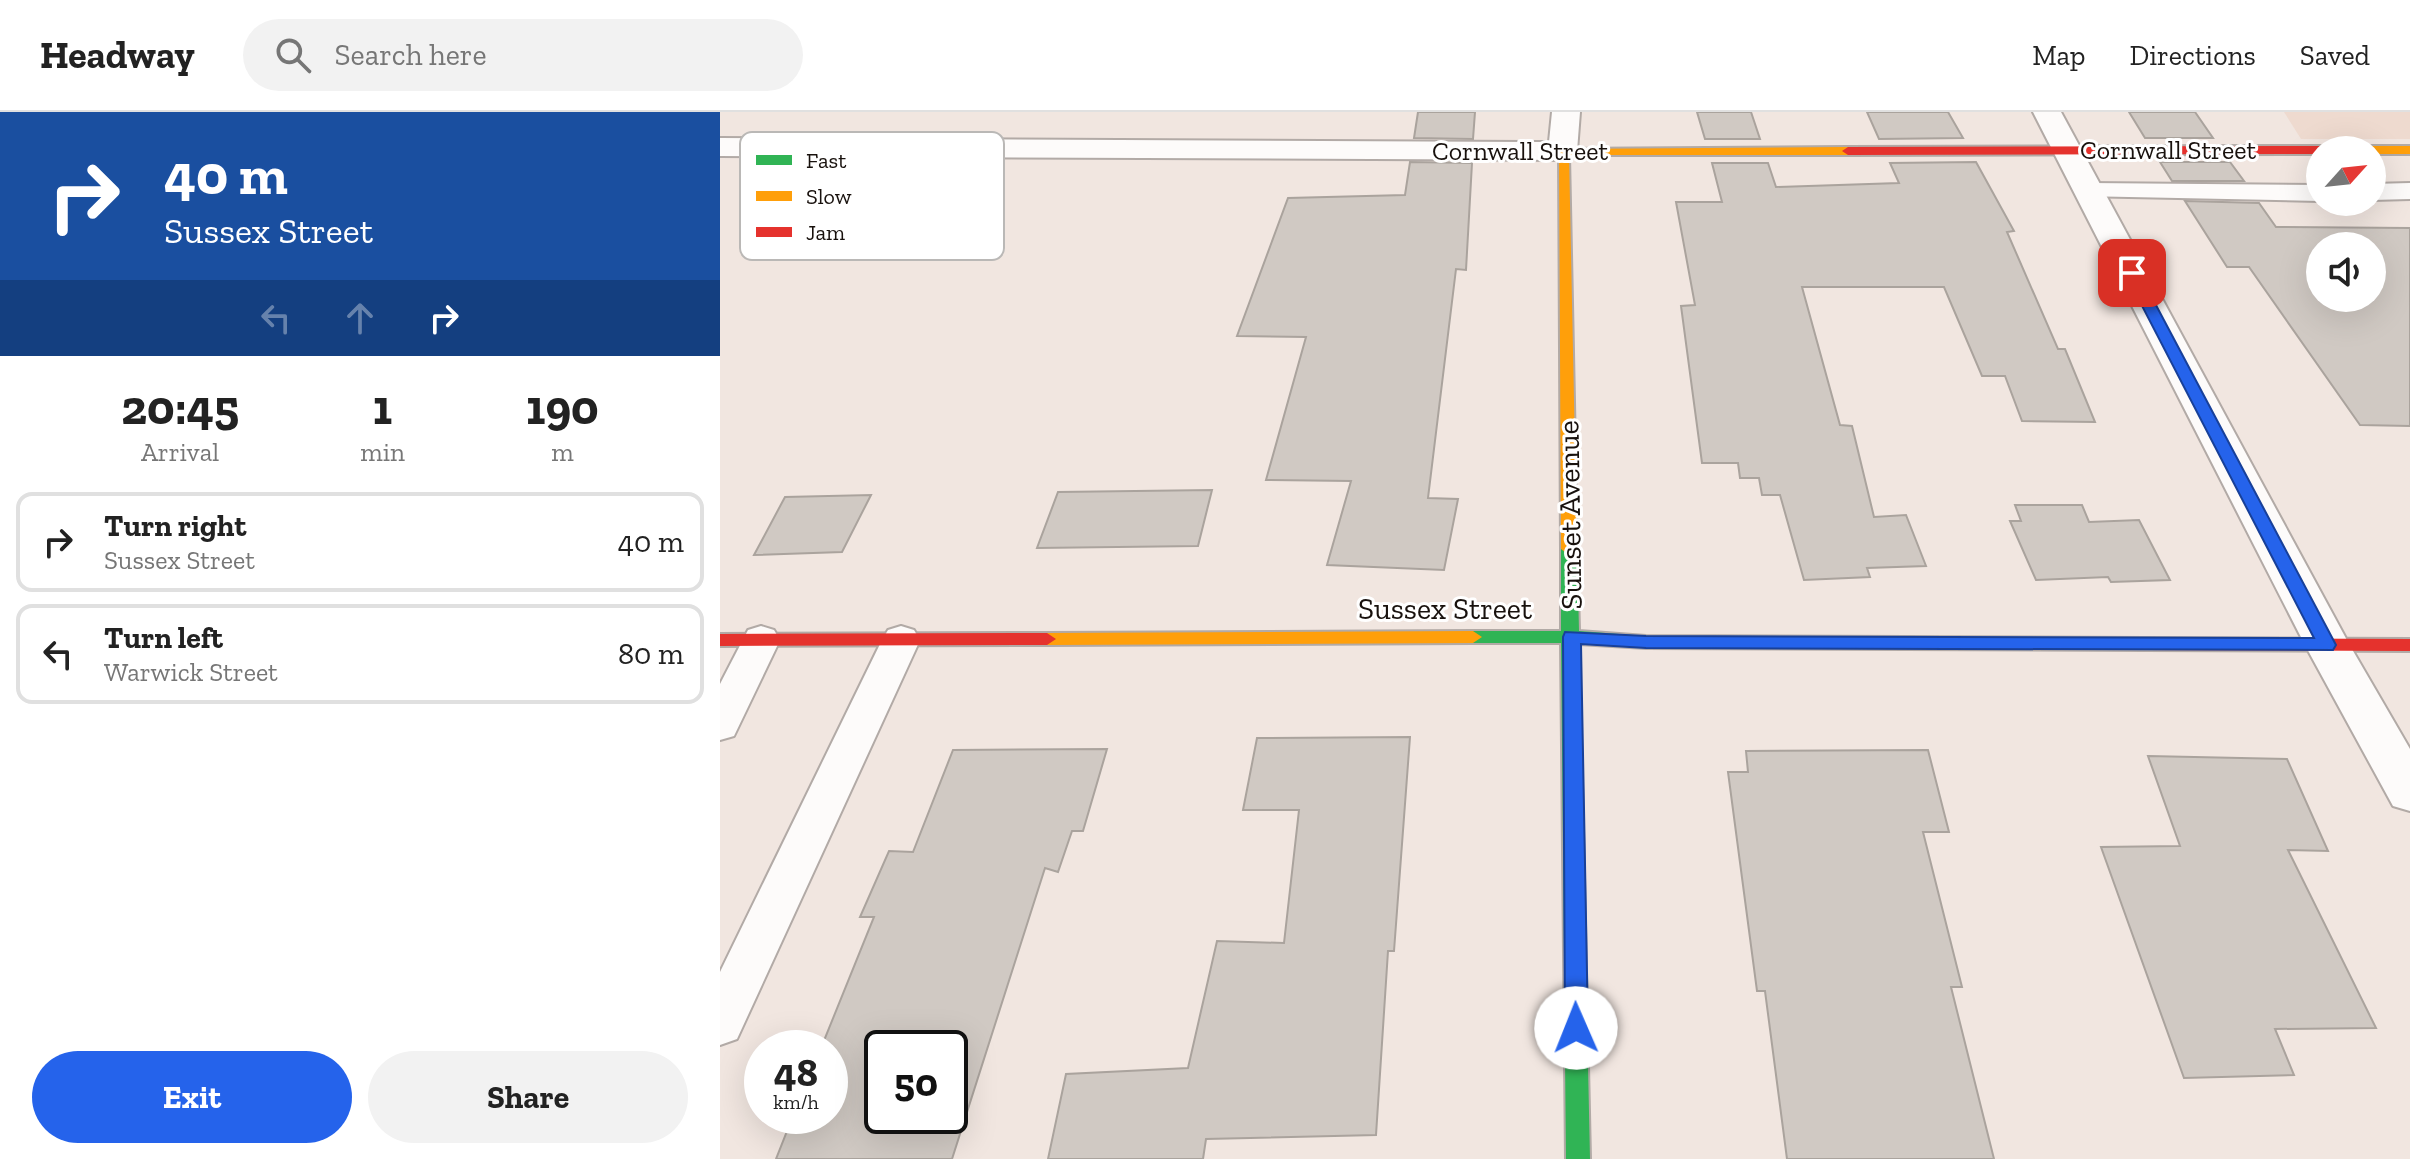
<!DOCTYPE html>
<html lang="en">
<head>
<meta charset="utf-8">
<style>
	body { margin:0; font-family:"Zilla Slab",serif; background:#f2f2f2; color:#222; height:100vh; display:flex; flex-direction:column; font-size:30px; white-space:nowrap }
	* { box-sizing:border-box; margin:0 }
	p { font-size:26px; color:#767676 }
	.icon { flex:none; width:44px; height:44px; fill:none; stroke:currentColor; stroke-width:2; stroke-linecap:round; stroke-linejoin:round }
	.map { position:relative; flex:1; overflow:hidden }
	.drawer { display:flex; flex-direction:column; background:#fff; width:720px }
	.drawer>* { flex:none }
	.guide { background:#1a4fa0; color:#fff; overflow:hidden }
	.needle { width:52px; rotate:63deg }
	.tools { position:absolute; left:1586px; top:24px; display:grid; gap:16px }
	.tools a { display:grid; place-items:center; width:80px; height:80px; border-radius:50%; background:#fff; box-shadow:0 8px 32px #0002; font-size:40px }
	.speed { position:absolute; left:24px; top:918px; display:flex; gap:16px; font-size:40px; font-weight:700; text-align:center }
	.speed>* { display:grid; place-content:center; width:104px; height:104px; border-radius:50%; background:#fff; box-shadow:0 8px 32px #0002; line-height:1 }
	.speed small { font-size:20px; font-weight:400 }
	.speed .limit { border:4px solid #111; border-radius:12px; background:#fff; color:#111 }
	.pin { position:absolute; display:grid; place-items:center; width:68px; height:68px; color:#fff; margin:-34px; border-radius:16px; box-shadow:0 4px 12px #0006 }
	.me { position:absolute; width:88px; margin:-44px; rotate:359deg; stroke-linejoin:round; filter:drop-shadow(0 0 6px #0008) }
	.turn { display:flex; align-items:center; gap:28px; height:168px; padding:0 32px; font-size:36px }
	.turn .icon { width:104px; height:104px; stroke-width:2.5 }
	.turn b { display:block; font-size:56px; line-height:68px }
	.lanes { display:flex; align-items:center; height:76px; padding:0 32px; background:#0003; justify-content:center; gap:40px; direction:ltr }
	.lanes .off { opacity:.35 }
	.eta { display:flex; justify-content:space-evenly; align-items:center; height:136px; text-align:center }
	.eta b { font-size:48px; font-weight:700; line-height:56px }
	.action { display:flex; gap:16px; margin-top:auto; padding:16px 32px }
	.action a { flex:1; height:92px; border-radius:48px; background:#2563eb; color:#fff; font-size:32px; font-weight:700; line-height:92px; text-align:center }
	.action a+a { background:#f2f2f2; color:#222 }
	ul { padding:0; list-style:none }
	li { display:flex; align-items:center; gap:24px; height:100px; margin:0 16px 12px; padding:0 16px; border:4px solid #e0e0e0; border-radius:16px }
	li div { flex:1 }
	li b { display:block; font-size:30px }
	li em { font-style:normal }
	header { display:flex; align-items:center; gap:48px; box-sizing:border-box; height:112px; padding:0 40px; background:#fff; border-bottom:2px solid #e0e0e0 }
	header strong { font-size:38px }
	nav { display:flex; gap:44px; margin-inline-start:auto; font-size:28px }
	.search { width:560px; height:72px; background:#f2f2f2; display:flex; align-items:center; gap:20px; box-sizing:border-box; padding:0 28px; border-radius:44px; color:#767676; font-size:30px }
	main { display:flex; flex:1; min-height:0 }
	.map>svg:first-child { display:block }
	.built { fill:#eedacf }
	.building { fill:#d0c9c3; stroke:#aaa39d; stroke-width:2; fill-rule:evenodd }
	.lines { fill:none; stroke-linecap:round; stroke-linejoin:round }
	.lane-casing { stroke:#b2aaa6; stroke-width:4 }
	.street-casing { stroke:#b2aaa6; stroke-width:4 }
	.fast-casing { stroke:#b2aaa6; stroke-width:4 }
	.slow-casing { stroke:#b2aaa6; stroke-width:4 }
	.jam-casing { stroke:#b2aaa6; stroke-width:4 }
	.lane { fill:#fdfbfa; fill-rule:evenodd }
	.street { fill:#fdfbfa; fill-rule:evenodd }
	.fast { fill:#30b455; fill-rule:evenodd }
	.slow { fill:#ff9f0a; fill-rule:evenodd }
	.jam { fill:#e5322d; fill-rule:evenodd }
	.route { fill:#2563eb; stroke:#184099; stroke-width:2 }
	.labels { text-anchor:middle; dominant-baseline:central; stroke-width:6; stroke-linejoin:round; paint-order:stroke }
	.far-street-label { font-size:26px; fill:#18110d; stroke:#fff }
	.street-label { font-size:30px; fill:#18110d; stroke:#fff }
	.key { fill:#fff; stroke:#bab8b6; stroke-width:2 }
	.key-label { font-size:22px; fill:#18110d }
</style>
</head>
<body>
<header>
<strong>Headway</strong>
<div class="search"><svg class="icon" aria-label="search" viewBox="0 0 24 24"><circle cx="10" cy="10" r="6"/><path d="M15 15l6 6"/></svg>Search here</div>
<nav><a>Map</a><a>Directions</a><a>Saved</a></nav>
</header>
<main>
<section class="drawer">
<div class="guide">
<div class="turn"><svg class="icon" aria-label="right" viewBox="0 0 24 24"><path d="M7 20v-9h11M14 6l5 5-5 5"/></svg><div><b>40 m</b>Sussex Street</div></div>
<div class="lanes"><svg class="icon off" aria-label="left" viewBox="0 0 24 24"><path d="M17 20v-9H6M10 6l-5 5 5 5"/></svg><svg class="icon off" aria-label="ahead" viewBox="0 0 24 24"><path d="M12 20V5M6 11l6-6 6 6"/></svg><svg class="icon" aria-label="right" viewBox="0 0 24 24"><path d="M7 20v-9h11M14 6l5 5-5 5"/></svg></div>
</div>
<div class="eta">
<div><b>20:45</b><p>Arrival</p></div>
<div><b>1</b><p>min</p></div>
<div><b>190</b><p>m</p></div>
</div>
<ul>
<li><svg class="icon" aria-label="right" viewBox="0 0 24 24"><path d="M7 20v-9h11M14 6l5 5-5 5"/></svg><div><b>Turn right</b><p>Sussex Street</p></div><em>40 m</em></li>
<li><svg class="icon" aria-label="left" viewBox="0 0 24 24"><path d="M17 20v-9H6M10 6l-5 5 5 5"/></svg><div><b>Turn left</b><p>Warwick Street</p></div><em>80 m</em></li>
</ul>
<div class="action"><a>Exit</a><a>Share</a></div>
</section>
<div class="map">
<svg width="1690" height="1047" viewBox="0 0 1690 1047">
	<rect width="100%" height="100%" fill="#f1e6e0"/>
	<path class="built" d="M 1564,0 L 1690,0 L 1690,27 L 1581,27 Z"/>
	<path class="building" d="M 698,0 L 755,0 L 753,27 L 694,26 Z
		M 977,0 L 1031,0 L 1040,27 L 985,27 Z
		M 1147,0 L 1228,0 L 1243,26 L 1159,27 Z
		M 1409,0 L 1475,0 L 1493,26 L 1425,26 Z
		M 690,50 L 752,51 L 746,158 L 736,157 L 708,386 L 738,387 L 724,458 L 607,453 L 631,369 L 546,368 L 586,225 L 517,224 L 568,86 L 685,83 Z
		M 1256,50 L 1294,119 L 1287,120 L 1338,237 L 1345,237 L 1375,310 L 1302,309 L 1285,264 L 1262,264 L 1224,175 L 1082,175 L 1120,313 L 1132,314 L 1154,405 L 1186,403 L 1206,454 L 1147,456 L 1150,465 L 1084,468 L 1060,383 L 1042,383 L 1039,366 L 1020,366 L 1018,351 L 982,351 L 961,194 L 975,193 L 956,90 L 1002,90 L 992,51 L 1048,51 L 1056,75 L 1179,71 L 1170,51 Z
		M 1440,50 L 1510,50 L 1524,69 L 1452,69 Z
		M 1465,89 L 1539,91 L 1556,115 L 1690,116 L 1690,314 L 1640,313 L 1529,155 L 1507,155 ZM 1600,134 L 1652,134 L 1652,186 L 1600,186 Z
		M 492,378 L 478,434 L 317,436 L 338,380 Z
		M 151,383 L 122,440 L 34,443 L 65,385 Z
		M 1295,393 L 1362,393 L 1369,410 L 1419,408 L 1450,468 L 1391,470 L 1388,465 L 1316,468 L 1290,409 L 1301,409 Z
		M 690,625 L 674,839 L 668,839 L 656,1023 L 486,1027 L 483,1047 L 328,1047 L 346,962 L 468,956 L 497,829 L 564,831 L 579,698 L 523,698 L 537,626 Z
		M 387,637 L 363,719 L 352,719 L 338,760 L 325,756 L 232,1047 L 56,1047 L 73,1004 L 110,1004 L 110,936 L 101,936 L 154,805 L 140,805 L 169,739 L 193,740 L 233,638 ZM 162,936 L 230,936 L 230,1004 L 162,1004 Z
		M 1208,638 L 1229,720 L 1203,720 L 1242,875 L 1231,875 L 1274,1047 L 1067,1047 L 1045,879 L 1037,879 L 1008,660 L 1028,660 L 1026,639 Z
		M 1428,644 L 1567,647 L 1608,739 L 1568,738 L 1656,916 L 1555,917 L 1574,963 L 1464,966 L 1381,735 L 1460,734 Z"/>
	<g class="lines">
		<defs>
			<path id="lane" d="M 1369,71 L 1600,73 L 1600,89 L 1360,84 L 1356,79 L 1360,74 Z
				M 1690,71 L 1690,87 L 1652,88 L 1652,72 Z
				M 41,514 L 54,518 L 60,528 L 14,624 L 0,628 L 0,572 L 28,518 Z
				M 181,514 L 194,518 L 200,528 L 17,927 L 0,933 L 0,860 L 162,528 L 168,518 Z"/>
			<path id="street" d="M 832,0 L 860,0 L 857,39 L 853,45 L 843,48 L 0,44 L 0,26 L 829,30 Z
				M 1313,0 L 1341,0 L 1629,532 L 1690,637 L 1690,699 L 1673,694 L 1585,533 Z"/>
			<path id="fast" d="M 849,431 L 857,437 L 859,519 L 926,524 L 1425,526 L 1434,532 L 1425,538 L 926,536 L 859,532 L 870,1047 L 846,1047 L 841,531 L 753,531 L 744,525 L 753,519 L 841,519 L 841,437 Z"/>
			<path id="slow" d="M 1652,34 L 1690,34 L 1690,42 L 1652,42 L 1652,38 L 1646,38 Z
				M 839,37 L 1128,35 L 1134,39 L 1128,43 L 849,43 L 857,437 L 849,443 L 841,437 Z
				M 753,519 L 762,525 L 753,531 L 327,533 L 318,527 L 327,521 Z"/>
			<path id="jam" d="M 1600,34 L 1606,38 L 1600,38 L 1600,42 L 1128,43 L 1122,39 L 1128,35 Z
				M 327,521 L 336,527 L 327,533 L 0,534 L 0,522 Z
				M 1425,526 L 1690,527 L 1690,539 L 1425,538 L 1416,532 Z"/>
		</defs>
		<use href="#lane" class="lane-casing"/>
		<use href="#street" class="street-casing"/>
		<use href="#fast" class="fast-casing"/>
		<use href="#slow" class="slow-casing"/>
		<use href="#jam" class="jam-casing"/>
		<use href="#lane" class="lane"/>
		<use href="#street" class="street"/>
		<use href="#fast" class="fast"/>
		<use href="#slow" class="slow"/>
		<use href="#jam" class="jam"/>
	</g>
	<path class="route" d="M 1412,157 L 1419,161 L 1616,533 L 1613,538 L 926,536 L 861,532 L 868,916 L 865,924 L 856,927 L 848,924 L 845,916 L 843,525 L 845,520 L 926,524 L 1594,526 L 1405,161 Z"/>
	<g class="labels">
		<g class="far-street-label">
			<text x="1448" y="38">Cornwall Street</text>
			<text x="800" y="39">Cornwall Street</text>
		</g>
		<g class="street-label">
			<text transform="translate(850 403) rotate(-91)">Sunset Avenue</text>
			<text x="725" y="497">Sussex Street</text>
		</g>
	</g>
	<rect x="20" y="20" width="264" height="128" rx="12" class="key"/>
	<rect x="36" y="43" width="36" height="10" fill="#30b455"/>
	<rect x="36" y="79" width="36" height="10" fill="#ff9f0a"/>
	<rect x="36" y="115" width="36" height="10" fill="#e5322d"/>
	<g class="key-label">
		<text x="86" y="56">Fast</text>
		<text x="86" y="92">Slow</text>
		<text x="86" y="128">Jam</text>
	</g>
</svg>
<div class="tools">
<a><svg class="needle" viewBox="-14 -14 28 28"><path d="M0-13l5 13h-10z" fill="#e53935"/><path d="M0 13l5-13h-10z" fill="#767676"/></svg></a>
<a><svg class="icon" aria-label="sound" viewBox="0 0 24 24"><path d="M4 9h4l5-4v14l-5-4H4zM17 9q2 3 0 6"/></svg></a>
</div>
<div class="speed"><div>48<small>km/h</small></div><div class="limit">50</div></div>
<div class="pin" style="left:1412px;top:161px;background:#d93025"><svg class="icon" aria-label="arrive" viewBox="0 0 24 24"><path d="M6 21V4h12l-3 4 3 4H6"/></svg></div>
<svg class="me" style="left:856px;top:916px" viewBox="-20 -20 40 40"><circle r="19" fill="#fff"/><path d="M0-13L10 11 0 6-10 11z" fill="#2563eb"/></svg>
</div>
</main>
</body>
</html>
